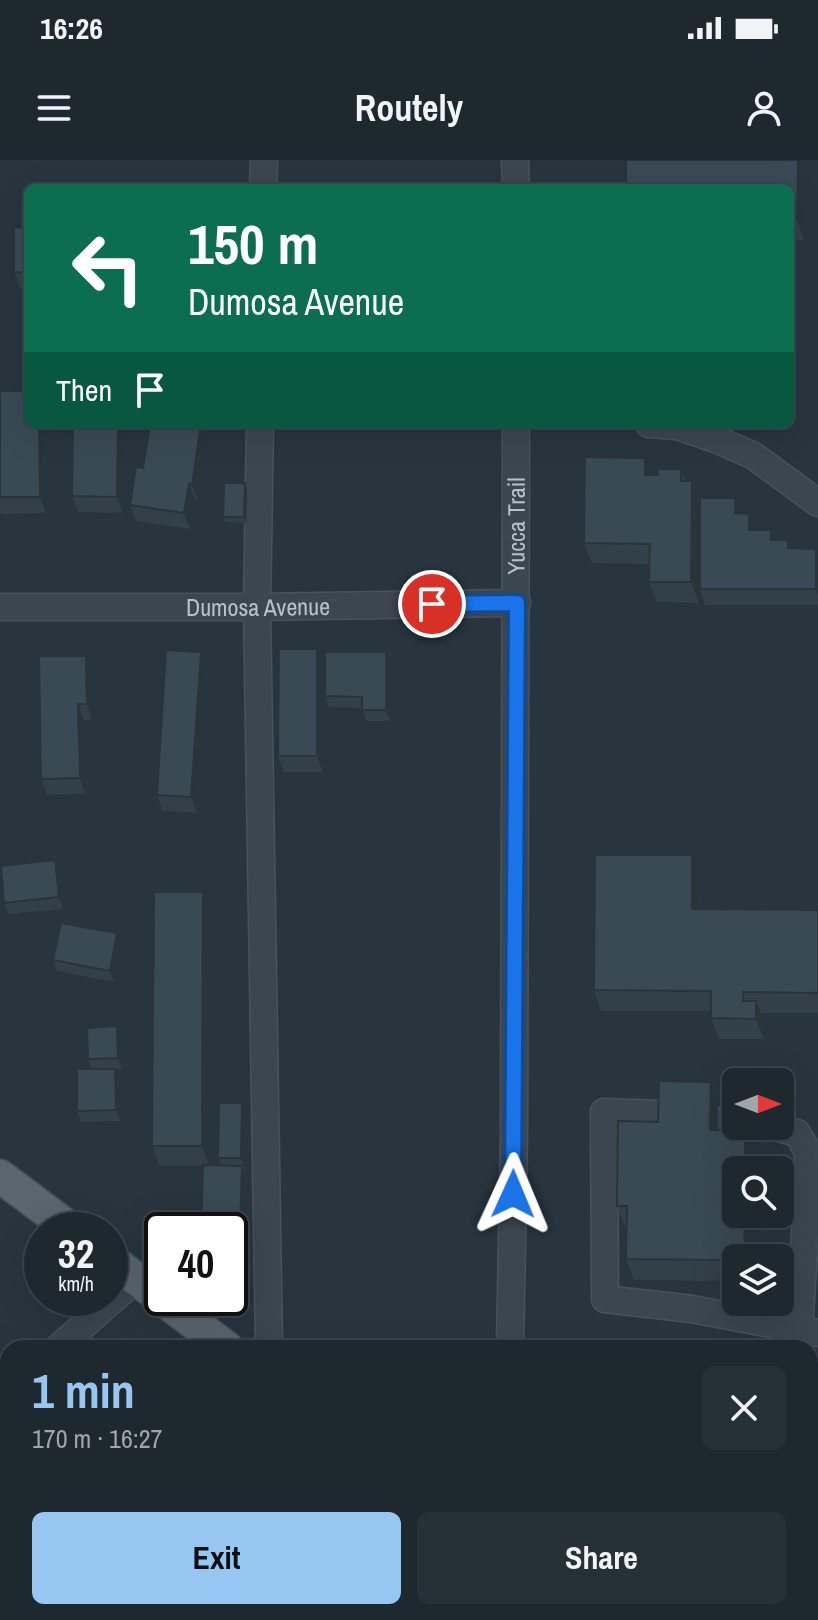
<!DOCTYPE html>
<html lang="en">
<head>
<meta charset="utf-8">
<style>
	body { margin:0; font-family:"Archivo Narrow",sans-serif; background:#263037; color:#f1f3f6; height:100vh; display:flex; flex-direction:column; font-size:30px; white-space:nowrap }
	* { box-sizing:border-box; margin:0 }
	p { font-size:26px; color:#a1a6aa }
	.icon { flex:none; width:44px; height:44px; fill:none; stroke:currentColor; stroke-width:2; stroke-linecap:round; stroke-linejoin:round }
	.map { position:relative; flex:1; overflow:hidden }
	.sheet { position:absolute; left:0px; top:1180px; width:818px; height:280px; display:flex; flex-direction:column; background:#1e282f; border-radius:24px 24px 0 0; box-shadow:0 8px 32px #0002,0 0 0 2px #3c444b }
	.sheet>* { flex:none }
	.guide { position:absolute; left:24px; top:24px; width:770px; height:244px; border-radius:12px; box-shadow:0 8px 32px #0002,0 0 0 2px #3c444b; background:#0b6e4f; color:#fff; overflow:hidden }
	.needle { width:52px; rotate:90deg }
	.fabs { position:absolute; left:722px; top:908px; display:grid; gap:16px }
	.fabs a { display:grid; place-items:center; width:72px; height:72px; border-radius:12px; background:#1e282f; box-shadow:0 8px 32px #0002,0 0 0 2px #3c444b; font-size:40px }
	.speed { position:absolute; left:24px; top:1052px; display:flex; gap:16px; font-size:40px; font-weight:700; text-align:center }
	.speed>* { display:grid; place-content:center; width:104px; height:104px; border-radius:50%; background:#1e282f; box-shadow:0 8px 32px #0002,0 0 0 2px #3c444b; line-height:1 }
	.speed small { font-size:20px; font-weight:400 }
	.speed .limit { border:4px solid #111; border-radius:12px; background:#fff; color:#111 }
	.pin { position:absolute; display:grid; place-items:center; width:68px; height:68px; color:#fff; margin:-34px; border:4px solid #fff; border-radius:50%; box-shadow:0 2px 8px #0007 }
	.me { position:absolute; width:88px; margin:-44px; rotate:1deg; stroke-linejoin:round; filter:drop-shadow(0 0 6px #0008) }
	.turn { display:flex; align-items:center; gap:28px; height:168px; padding:0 32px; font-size:36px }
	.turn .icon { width:104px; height:104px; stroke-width:2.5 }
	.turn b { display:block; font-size:56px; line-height:68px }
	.then { display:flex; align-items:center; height:76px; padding:0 32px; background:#0003; gap:16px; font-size:30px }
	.round { display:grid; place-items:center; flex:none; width:84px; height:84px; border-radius:12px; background:#263037 }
	.overview { display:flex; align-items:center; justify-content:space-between; height:136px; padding:0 32px }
	h1 { font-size:48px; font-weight:700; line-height:60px; color:#96c6f1 }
	.action { display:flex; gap:16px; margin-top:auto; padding:16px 32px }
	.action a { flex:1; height:92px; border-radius:12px; background:#96c6f1; color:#111; font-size:32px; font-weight:700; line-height:92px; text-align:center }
	.action a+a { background:#263037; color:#f1f3f6 }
	.status { display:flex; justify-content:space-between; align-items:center; height:56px; padding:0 40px; background:#1e282f; direction:ltr }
	.status svg { height:22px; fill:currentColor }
	header { display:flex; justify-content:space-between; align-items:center; height:104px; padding:0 32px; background:#1e282f; font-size:36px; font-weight:700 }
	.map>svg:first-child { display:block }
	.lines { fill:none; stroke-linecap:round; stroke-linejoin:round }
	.minor-casing { stroke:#48525b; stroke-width:29 }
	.major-casing { stroke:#48525b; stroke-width:35 }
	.minor { stroke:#3b464f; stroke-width:26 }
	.major { stroke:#5a666f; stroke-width:32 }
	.wall { fill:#324048 }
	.shaded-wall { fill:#29343b }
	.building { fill:#3a4a54; stroke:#29343b; stroke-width:2 }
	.route-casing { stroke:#114b97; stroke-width:20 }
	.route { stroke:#1a73e8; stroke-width:14 }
	.labels { text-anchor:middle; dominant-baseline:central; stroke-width:8; stroke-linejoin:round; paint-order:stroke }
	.street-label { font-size:24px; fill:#b8c1c9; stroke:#202b34 }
</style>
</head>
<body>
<div class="status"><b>16:26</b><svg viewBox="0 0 49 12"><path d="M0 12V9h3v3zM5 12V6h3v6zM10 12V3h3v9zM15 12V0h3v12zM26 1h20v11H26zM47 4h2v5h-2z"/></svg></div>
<header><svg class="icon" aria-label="menu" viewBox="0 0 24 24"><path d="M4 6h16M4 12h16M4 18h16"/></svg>Routely<svg class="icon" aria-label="person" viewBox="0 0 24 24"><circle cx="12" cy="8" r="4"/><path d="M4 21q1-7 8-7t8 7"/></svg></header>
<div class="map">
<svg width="818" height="1460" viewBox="0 0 818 1460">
	<rect width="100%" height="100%" fill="#28353f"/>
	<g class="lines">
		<defs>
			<g id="minor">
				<path d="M 515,0 L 516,28"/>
				<path d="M 263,28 L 264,0"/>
				<path d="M 260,264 L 257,447 L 269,1188"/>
				<path d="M 649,264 L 677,266 L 718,280 L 754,296 L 818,343"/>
				<path id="s1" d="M 0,447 L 257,447 L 517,443"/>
				<path d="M 658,954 L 604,952 L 605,1139 L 692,1149 L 818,1173"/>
				<path d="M 726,959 L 736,961"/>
				<path d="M 771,966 L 797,973 L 807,990 L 809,1010 L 798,1188"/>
				<path d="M 58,1188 L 136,1119"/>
				<path id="s2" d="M 510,1188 L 514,973 L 516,264"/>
				<path d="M 0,1239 L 8,1232"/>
				<path d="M 755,1460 L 755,1452"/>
			</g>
			<path id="major" d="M 0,1016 L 72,1070
				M 110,1099 L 227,1188
				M 810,1274 L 818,1276
				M 510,1452 L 510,1460"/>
		</defs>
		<use href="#minor" class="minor-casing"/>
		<use href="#major" class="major-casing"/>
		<use href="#minor" class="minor"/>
		<use href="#major" class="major"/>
	</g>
	<path class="wall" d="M 806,0 L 804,80 L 796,80 L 796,153 L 790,153 L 790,28 Z
		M 28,68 L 28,129 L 20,129 L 14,112 Z
		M 790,181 L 795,194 L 795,224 L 790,224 Z
		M 0,231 L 28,264 L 45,264 L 46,353 L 1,354 L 0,350 Z
		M 73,264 L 125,264 L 123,353 L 78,352 L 72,336 Z
		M 150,264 L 209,264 L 198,341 L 195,340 L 190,369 L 136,361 L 130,345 L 143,308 Z
		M 681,309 L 685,321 L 692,321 L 699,341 L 699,443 L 657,442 L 649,422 L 649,404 L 592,403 L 584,383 L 652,315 L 658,315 Z
		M 247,329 L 246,363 L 225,362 L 223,357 Z
		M 741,353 L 754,370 L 791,388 L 816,389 L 818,394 L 818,445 L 705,445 L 700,429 Z
		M 317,489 L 323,505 L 323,612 L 284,612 L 278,596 Z
		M 86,496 L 92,512 L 92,560 L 84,560 L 85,634 L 47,635 L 41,619 Z
		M 390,503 L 390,561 L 366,561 L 362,548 L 329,547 L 325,536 Z
		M 207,508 L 197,653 L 163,651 L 157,635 Z
		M 692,695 L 700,716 L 700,749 L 818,750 L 818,853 L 760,853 L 764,862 L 764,879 L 719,879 L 711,858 L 711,851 L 601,851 L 594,830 Z
		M 55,700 L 59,712 L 63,749 L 8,754 L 4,743 Z
		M 211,753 L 210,1005 L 221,1006 L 218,998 L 242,943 L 246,954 L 245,1009 L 243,1009 L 246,1017 L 244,1080 L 230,1080 L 230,1070 L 201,1070 L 203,1006 L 160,1006 L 152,986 Z
		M 117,773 L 121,785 L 114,822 L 57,811 L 53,800 Z
		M 117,866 L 121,878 L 122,909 L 115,909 L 119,920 L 120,961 L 81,962 L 77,951 L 92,909 L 88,899 Z
		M 711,922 L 718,942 L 718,970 L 753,991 L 753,1010 L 736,1010 L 736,1121 L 634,1120 L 626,1099 L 626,1067 L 625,1067 L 617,1046 L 658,962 Z
		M 341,1452 L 409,1452 L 409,1456 L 382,1456 L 382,1460 L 342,1453 Z
		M 774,1452 L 810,1452 L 777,1460 Z"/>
	<path class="shaded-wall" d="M 798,0 L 806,0 L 804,80 L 797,59 Z
		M 790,65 L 796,80 L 796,153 L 790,136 Z
		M 790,181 L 795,194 L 795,224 L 790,211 Z
		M 39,264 L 45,264 L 46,353 L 40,337 Z
		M 118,264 L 125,264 L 123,353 L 117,337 Z
		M 201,264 L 209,264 L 198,341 L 192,325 Z
		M 645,298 L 653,318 L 645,315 Z
		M 692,321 L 699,341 L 699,443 L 691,422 Z
		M 245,323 L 247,329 L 246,363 L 244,357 Z
		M 189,324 L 195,340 L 190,369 L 184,353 Z
		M 735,338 L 741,354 L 735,353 Z
		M 749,354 L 754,370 L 749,370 Z
		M 816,389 L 818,394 L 818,435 L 816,429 Z
		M 317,489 L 323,505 L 323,612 L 317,596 Z
		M 201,492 L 207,508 L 197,653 L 191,637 Z
		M 386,492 L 390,503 L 390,561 L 386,550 Z
		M 86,496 L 92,512 L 92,560 L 87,544 Z
		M 78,544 L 84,560 L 85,634 L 80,618 Z
		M 692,695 L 700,716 L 699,770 L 692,749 Z
		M 55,700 L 59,712 L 63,749 L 59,737 Z
		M 203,732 L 211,753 L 210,1006 L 202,986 Z
		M 117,773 L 121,785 L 114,822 L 110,811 Z
		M 756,841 L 764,862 L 764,879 L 756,859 Z
		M 117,866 L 121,878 L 122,909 L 118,898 Z
		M 115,909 L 119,920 L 120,961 L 116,950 Z
		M 711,922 L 718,942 L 718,990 L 710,970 Z
		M 242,943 L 246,954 L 245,1009 L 241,998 Z
		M 745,970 L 753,991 L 753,1010 L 745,1010 Z
		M 242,1006 L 246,1017 L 244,1080 L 240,1069 Z
		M 745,1054 L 752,1054 L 752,1098 L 744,1098 Z
		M 375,1452 L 380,1452 L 382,1460 L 375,1460 Z
		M 711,1452 L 719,1452 L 719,1460 L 711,1460 Z"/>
	<path class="building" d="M 626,0 L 798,0 L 797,59 L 790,59 L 790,28 L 626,28 Z
		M 14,67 L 28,68 L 28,113 L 14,112 Z
		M 0,231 L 28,231 L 28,264 L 39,264 L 40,337 L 0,337 Z
		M 73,264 L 118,264 L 117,337 L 72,336 Z
		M 150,264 L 201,264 L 192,325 L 189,324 L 184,353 L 130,345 L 136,307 L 143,308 Z
		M 585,297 L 645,298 L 645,315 L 658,315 L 658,309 L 681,309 L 681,321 L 692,321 L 691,422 L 649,422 L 650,384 L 584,383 Z
		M 224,323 L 245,323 L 244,357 L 223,357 Z
		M 700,338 L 735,338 L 735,353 L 749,354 L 749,370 L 771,370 L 771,380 L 788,380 L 788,388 L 816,389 L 816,429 L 700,429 Z
		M 279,489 L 317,489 L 317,596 L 278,596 Z
		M 166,490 L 201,492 L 191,637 L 157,635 Z
		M 325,492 L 386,492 L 386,550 L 362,550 L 362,537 L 325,536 Z
		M 39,496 L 86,496 L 87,544 L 78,544 L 80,618 L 41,619 Z
		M 595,695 L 692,695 L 692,749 L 818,750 L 818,833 L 743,832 L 743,841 L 756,841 L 756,859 L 711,858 L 711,831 L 594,830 Z
		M 55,700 L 59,737 L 4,743 L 1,706 Z
		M 154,732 L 203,732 L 202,986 L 152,986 Z
		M 61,763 L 117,773 L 110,811 L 53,800 Z
		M 117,866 L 118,898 L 88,899 L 87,868 Z
		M 77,909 L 115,909 L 116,950 L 77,951 Z
		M 659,921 L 711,922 L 710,970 L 745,970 L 745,1010 L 736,1010 L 736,1054 L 745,1054 L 744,1098 L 736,1098 L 736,1100 L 626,1099 L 627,1046 L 617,1046 L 618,961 L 658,962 Z
		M 219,943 L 242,943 L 241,998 L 218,998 Z
		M 203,1005 L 242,1006 L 240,1069 L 201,1068 Z
		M 810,1429 L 818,1435 L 818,1460 L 778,1460 L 781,1455 L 779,1452 L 810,1452 Z
		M 348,1452 L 375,1452 L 375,1460 L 348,1460 Z
		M 622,1452 L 711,1452 L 711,1460 L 622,1460 Z"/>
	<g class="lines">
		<defs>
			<path id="route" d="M 432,444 L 517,443 L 513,1034"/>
		</defs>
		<use href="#route" class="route-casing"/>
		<use href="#route" class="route"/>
	</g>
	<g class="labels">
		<g class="street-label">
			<text stroke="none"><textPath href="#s2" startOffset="822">Yucca Trail</textPath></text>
			<text stroke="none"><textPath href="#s1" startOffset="258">Dumosa Avenue</textPath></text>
		</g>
	</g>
</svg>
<div class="fabs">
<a><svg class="needle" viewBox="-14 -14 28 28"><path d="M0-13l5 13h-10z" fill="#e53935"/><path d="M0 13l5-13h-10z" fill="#a1a6aa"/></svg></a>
<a><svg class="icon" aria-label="search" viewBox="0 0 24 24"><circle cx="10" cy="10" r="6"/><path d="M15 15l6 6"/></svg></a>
<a><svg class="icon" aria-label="layers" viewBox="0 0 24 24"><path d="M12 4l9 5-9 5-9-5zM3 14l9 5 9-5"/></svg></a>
</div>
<div class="speed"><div>32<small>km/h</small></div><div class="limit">40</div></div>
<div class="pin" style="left:432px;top:444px;background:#d93025"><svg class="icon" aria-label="arrive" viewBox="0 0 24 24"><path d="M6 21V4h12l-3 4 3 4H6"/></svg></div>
<svg class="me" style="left:513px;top:1034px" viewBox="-20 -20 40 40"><path d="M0-17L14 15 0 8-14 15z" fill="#1a73e8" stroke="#fff" stroke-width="4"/></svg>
<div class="guide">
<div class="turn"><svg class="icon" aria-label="left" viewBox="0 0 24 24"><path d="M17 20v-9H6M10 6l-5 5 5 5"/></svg><div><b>150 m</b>Dumosa Avenue</div></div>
<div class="then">Then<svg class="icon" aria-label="arrive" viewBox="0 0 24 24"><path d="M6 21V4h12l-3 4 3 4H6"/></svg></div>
</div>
<section class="sheet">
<div class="overview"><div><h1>1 min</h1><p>170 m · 16:27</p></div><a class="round"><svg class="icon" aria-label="close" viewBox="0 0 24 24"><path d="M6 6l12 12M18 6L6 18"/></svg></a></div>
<div class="action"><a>Exit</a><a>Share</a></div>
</section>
</div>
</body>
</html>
